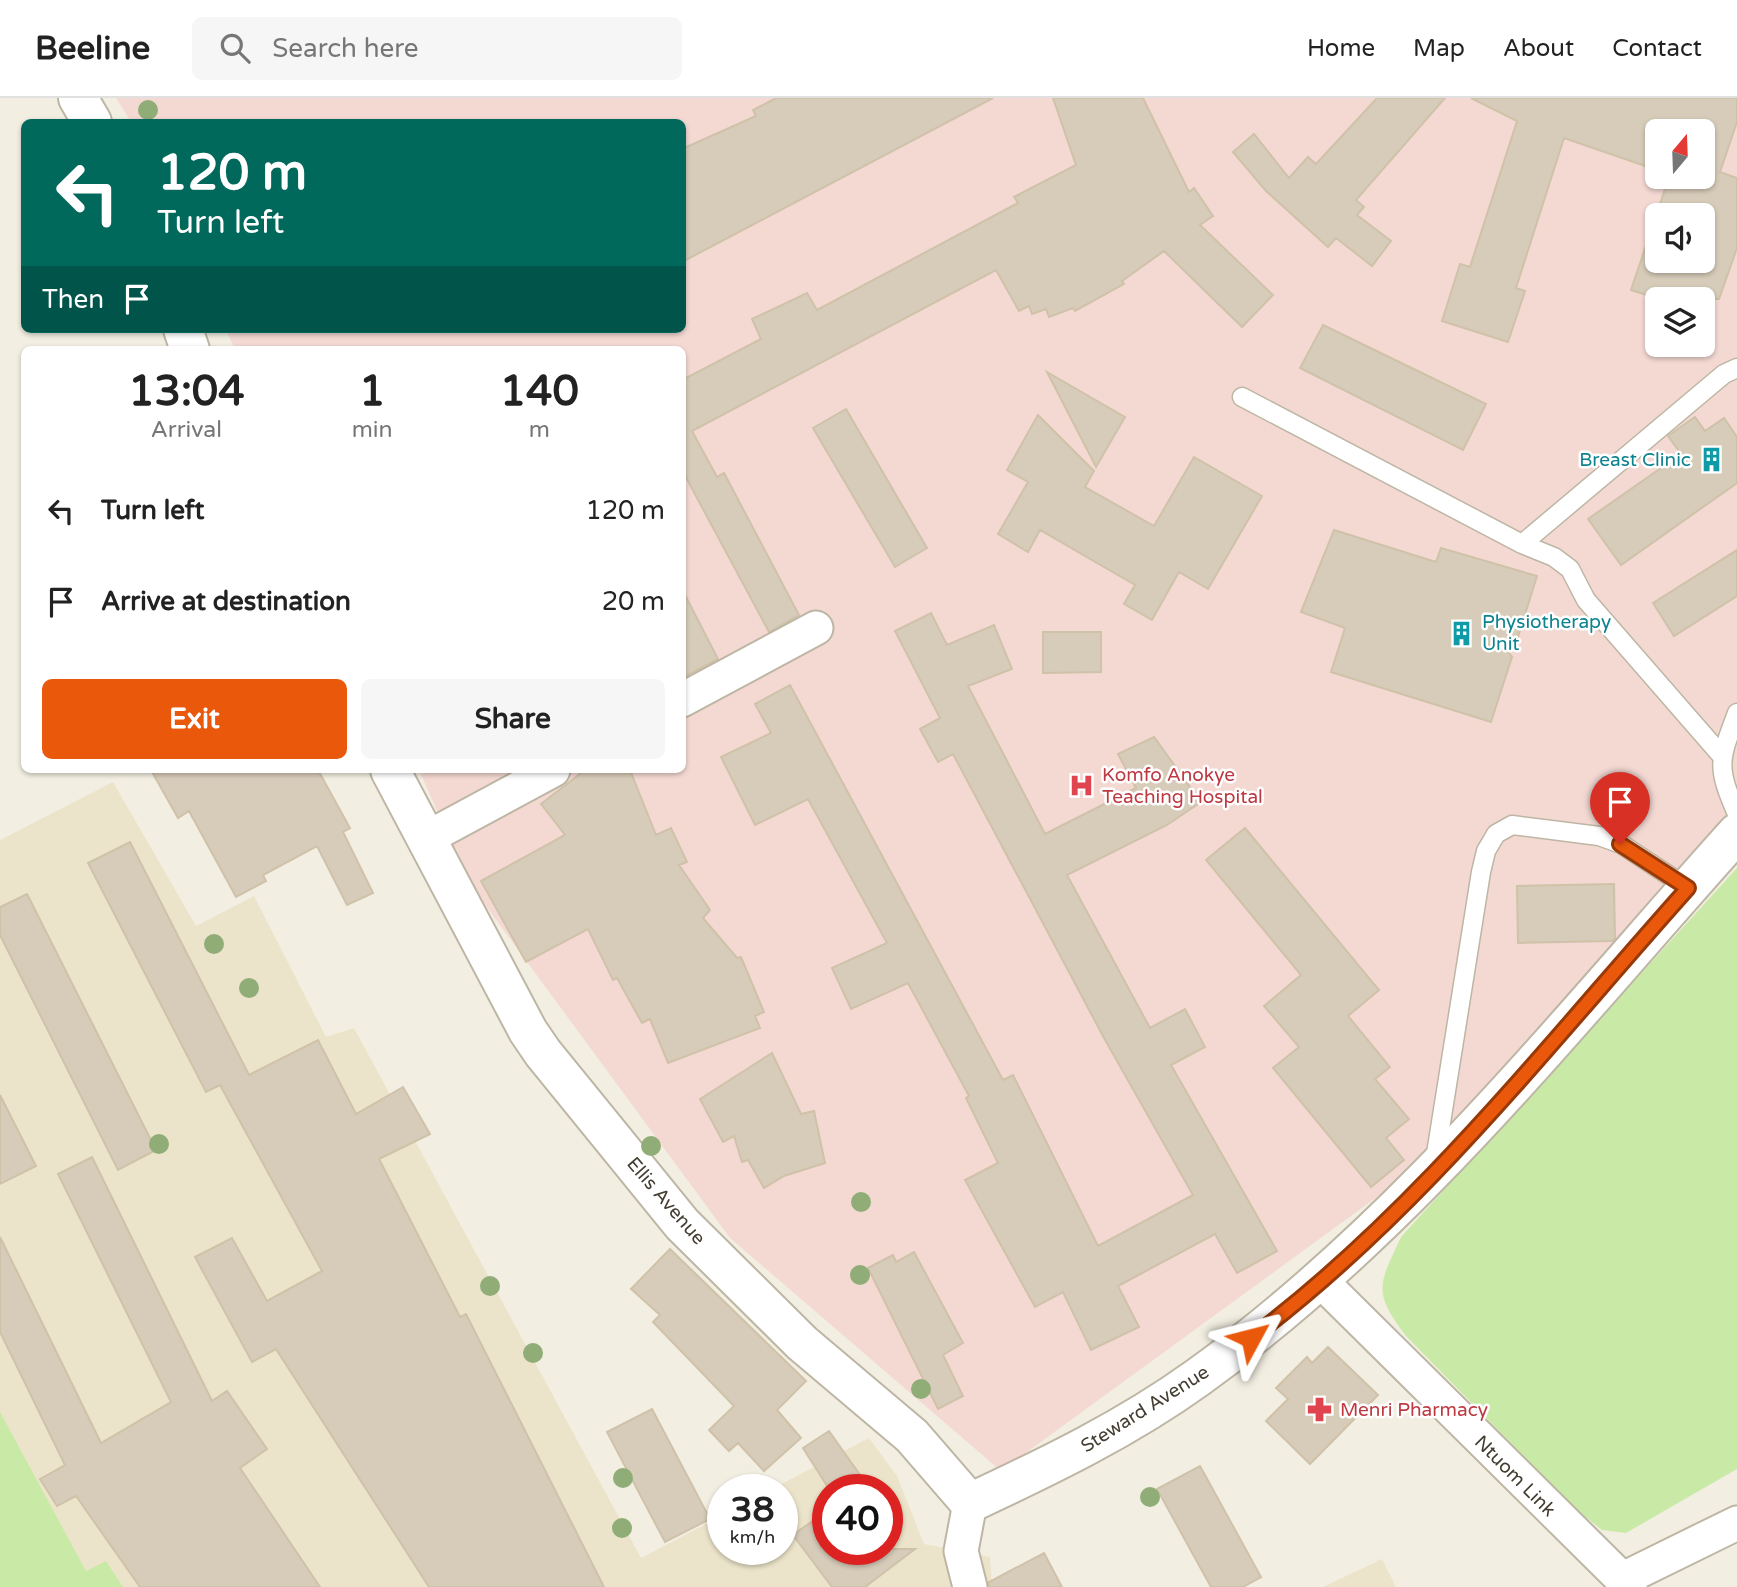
<!DOCTYPE html>
<html lang="en">
<head>
<meta charset="utf-8">
<style>
	body { margin:0; font-family:"Varela Round",sans-serif; background:#f6f6f6; color:#222; height:100vh; display:flex; flex-direction:column; font-size:26px; white-space:nowrap }
	* { box-sizing:border-box; margin:0 }
	p { font-size:23px; color:#767676 }
	.icon { flex:none; width:38px; height:38px; fill:none; stroke:currentColor; stroke-width:2; stroke-linecap:round; stroke-linejoin:round }
	.map { position:relative; flex:1; overflow:hidden }
	.details { position:absolute; left:21px; top:248px; width:665px; height:427px; display:flex; flex-direction:column; background:#fff; border-radius:10px; box-shadow:0 2px 5px #0004 }
	.details>* { flex:none }
	.top-card { position:absolute; left:21px; top:21px; width:665px; height:214px; border-radius:10px; box-shadow:0 2px 5px #0004; background:#00695c; color:#fff; overflow:hidden }
	.needle { width:46px; rotate:19deg }
	.buttons { position:absolute; left:1645px; top:21px; display:grid; gap:14px }
	.buttons a { display:grid; place-items:center; width:70px; height:70px; border-radius:10px; background:#fff; box-shadow:0 2px 5px #0004; font-size:35px }
	.speed { position:absolute; left:707px; top:1376px; display:flex; gap:14px; font-size:35px; font-weight:700; text-align:center }
	.speed>* { display:grid; place-content:center; width:91px; height:91px; border-radius:50%; background:#fff; box-shadow:0 2px 5px #0004; line-height:1 }
	.speed small { font-size:18px; font-weight:400 }
	.speed .limit { border:10px solid #d22; background:#fff; color:#111 }
	.pin { position:absolute; display:grid; place-items:center; width:60px; height:60px; color:#fff; margin:-72px -30px; border-radius:50% 50% 50% 0; rotate:-45deg; box-shadow:0 0 7px #0007 }
	.pin .icon { rotate:45deg }
	.me { position:absolute; width:77px; margin:-38px; rotate:52deg; stroke-linejoin:round; filter:drop-shadow(0 0 5px #0008) }
	.turn { display:flex; align-items:center; gap:24px; height:147px; padding:0 21px; font-size:32px }
	.turn .icon { width:91px; height:91px; stroke-width:2.5 }
	.turn b { display:block; font-size:49px; line-height:60px }
	.then { display:flex; align-items:center; height:66px; padding:0 21px; background:#0003; gap:14px; font-size:26px }
	.eta { display:flex; justify-content:space-evenly; align-items:center; height:119px; text-align:center }
	.eta b { font-size:42px; font-weight:700; line-height:49px }
	.primary-button { display:flex; gap:14px; margin-top:auto; padding:14px 21px }
	.primary-button a { flex:1; height:80px; border-radius:10px; background:#ea580c; color:#fff; font-size:28px; font-weight:700; line-height:80px; text-align:center }
	.primary-button a+a { background:#f6f6f6; color:#222 }
	ul { padding:0; list-style:none }
	li { display:flex; align-items:center; gap:21px; height:91px; padding:0 21px }
	li div { flex:1 }
	li b { display:block; font-size:26px }
	li em { font-style:normal }
	header { display:flex; align-items:center; gap:42px; box-sizing:border-box; height:98px; padding:0 35px; background:#fff; border-bottom:2px solid #e0e0e0 }
	header strong { font-size:33px }
	nav { display:flex; gap:38px; margin-inline-start:auto; font-size:24px }
	.search { width:490px; height:63px; background:#f6f6f6; display:flex; align-items:center; gap:18px; box-sizing:border-box; padding:0 24px; border-radius:10px; color:#767676; font-size:26px }
	.map>svg:first-child { display:block }
	.education { fill:#ece4ca; fill-rule:evenodd }
	.medical { fill:#f4d9d3; fill-rule:evenodd }
	.green { fill:#c9eaa7 }
	.building { fill:#d7ccb9; stroke:#cfc2a9; stroke-width:2; fill-rule:evenodd }
	.lines { fill:none; stroke-linecap:round; stroke-linejoin:round }
	.service-casing { stroke:#beb6a4; stroke-width:21 }
	.minor-casing { stroke:#beb6a4; stroke-width:37 }
	.tertiary-casing { stroke:#beb6a4; stroke-width:42 }
	.service { stroke:#fff; stroke-width:18 }
	.minor { stroke:#fff; stroke-width:33 }
	.tertiary { stroke:#fff; stroke-width:38 }
	.tree { fill:#90ad78 }
	.route-casing { stroke:#983908; stroke-width:18 }
	.route { stroke:#ea580c; stroke-width:12 }
	.labels { text-anchor:middle; dominant-baseline:central; stroke-width:5; stroke-linejoin:round; paint-order:stroke }
	.culture-label { font-size:19px; fill:#0d838f; stroke:#fff; text-anchor:end }
	.health-label { font-size:19px; fill:#be3a42; stroke:#fff; text-anchor:start }
	.street-label { font-size:19px; fill:#443d32; stroke:#fff }
</style>
</head>
<body>
<header>
<strong>Beeline</strong>
<div class="search"><svg class="icon" aria-label="search" viewBox="0 0 24 24"><circle cx="10" cy="10" r="6"/><path d="M15 15l6 6"/></svg>Search here</div>
<nav><a>Home</a><a>Map</a><a>About</a><a>Contact</a></nav>
</header>
<div class="map">
<svg width="1737" height="1489" viewBox="0 0 1737 1489">
	<rect width="100%" height="100%" fill="#f2eee1"/>
	<path class="education" d="M 113,684 L 196,828 L 254,798 L 326,939 L 354,930 L 641,1460 L 723,1417 L 723,1451 L 782,1451 L 782,1391 L 772,1391 L 869,1340 L 897,1378 L 924,1446 L 990,1459 L 992,1489 L 104,1489 L 91,1471 L 72,1480 L 0,1347 L 0,742 ZM 828,1391 L 887,1391 L 887,1451 L 828,1451 Z
		M 1382,1461 L 1396,1489 L 1323,1489 Z"/>
	<path class="medical" d="M 116,0 L 1737,0 L 1737,705 L 1705,746 L 1414,1072 L 1001,1373 L 730,1140 L 469,785 L 419,672 L 682,672 L 682,252 L 235,252 L 226,231 L 682,231 L 682,24 L 131,24 ZM 1657,33 L 1703,33 L 1703,79 L 1657,79 ZM 1657,117 L 1703,117 L 1703,163 L 1657,163 ZM 1657,201 L 1703,201 L 1703,247 L 1657,247 Z"/>
	<path class="green" d="M 1737,770 L 1737,1371 L 1626,1435 L 1602,1432 L 1574,1410 L 1406,1238 C 1372,1193 1379,1187 1401,1139 Z
		M 0,1314 L 86,1473 L 106,1463 L 123,1489 L 0,1489 Z"/>
	<path class="building" d="M 776,0 L 993,0 L 682,164 L 682,51 L 756,18 L 753,12 Z
		M 1053,0 L 1143,0 L 1189,94 L 1194,90 L 1213,118 L 1200,127 L 1273,197 L 1242,229 L 1164,153 L 1122,183 L 1124,186 L 1075,213 L 1073,210 L 1049,219 L 1046,211 L 1032,216 L 1029,208 L 1019,213 L 996,172 L 692,333 L 717,379 L 724,375 L 799,517 L 769,534 L 682,372 L 682,282 L 761,241 L 752,221 L 807,195 L 817,212 L 1018,105 L 1014,99 L 1076,67 Z
		M 1377,0 L 1445,0 L 1356,102 L 1364,109 L 1357,117 L 1391,143 L 1372,168 L 1336,140 L 1328,149 L 1266,93 L 1233,54 L 1254,36 L 1289,80 L 1308,59 L 1316,66 Z
		M 1471,0 L 1737,0 L 1737,24 L 1720,74 L 1737,80 L 1737,150 L 1719,201 L 1659,201 L 1631,192 L 1669,79 L 1703,79 L 1703,33 L 1657,33 L 1657,72 L 1564,40 L 1516,190 L 1525,193 L 1508,244 L 1442,223 L 1460,166 L 1470,169 L 1517,23 ZM 1657,117 L 1703,117 L 1703,163 L 1657,163 Z
		M 1323,227 L 1486,306 L 1463,352 L 1300,270 Z
		M 1047,274 L 1125,319 L 1096,369 Z
		M 846,311 L 927,450 L 895,469 L 813,330 Z
		M 1038,317 L 1094,373 L 1085,389 L 1154,428 L 1194,359 L 1262,398 L 1208,491 L 1179,474 L 1152,522 L 1124,506 L 1135,487 L 1040,432 L 1028,454 L 998,436 L 1028,384 L 1007,372 Z
		M 1695,319 L 1705,333 L 1724,320 L 1737,339 L 1737,385 L 1621,467 L 1588,421 L 1681,356 L 1668,338 Z
		M 1334,432 L 1436,464 L 1441,450 L 1537,478 L 1518,539 L 1505,549 L 1512,559 L 1491,624 L 1331,574 L 1345,530 L 1301,514 Z
		M 1737,452 L 1737,498 L 1674,538 L 1653,505 Z
		M 682,491 L 718,561 L 682,580 Z
		M 931,515 L 947,547 L 994,527 L 1012,571 L 968,588 L 1045,736 L 1136,690 L 1118,656 L 1154,639 L 1201,704 L 1167,727 L 1067,777 L 1150,930 L 1185,911 L 1205,949 L 1171,967 L 1277,1153 L 1237,1175 L 1215,1136 L 1118,1188 L 1139,1229 L 1091,1252 L 1063,1194 L 1035,1209 L 965,1082 L 998,1065 L 966,1000 L 969,998 L 908,885 L 851,911 L 832,870 L 887,845 L 808,701 L 755,727 L 721,659 L 771,635 L 755,606 L 790,587 L 1003,982 L 1013,977 L 1098,1148 L 1193,1097 L 1104,940 L 953,656 L 938,664 L 920,631 L 940,620 L 895,533 Z
		M 1043,534 L 1101,534 L 1101,574 L 1043,575 Z
		M 151,672 L 318,672 L 350,730 L 343,734 L 373,795 L 347,807 L 317,748 L 263,777 L 266,783 L 236,799 L 189,713 L 178,720 Z
		M 585,672 L 630,672 L 656,737 L 671,730 L 687,764 L 679,767 L 710,812 L 703,820 L 737,860 L 741,859 L 764,914 L 755,918 L 760,930 L 668,965 L 650,921 L 642,925 L 617,880 L 613,882 L 588,831 L 526,864 L 481,783 L 565,737 L 541,706 Z
		M 1245,730 L 1379,892 L 1348,918 L 1390,969 L 1375,981 L 1409,1021 L 1386,1040 L 1404,1062 L 1371,1089 L 1273,970 L 1299,949 L 1264,908 L 1301,877 L 1206,762 Z
		M 130,744 L 249,977 L 318,942 L 356,1016 L 403,989 L 430,1036 L 379,1061 L 460,1219 L 466,1216 L 604,1489 L 429,1489 L 276,1251 L 252,1264 L 195,1159 L 232,1140 L 267,1203 L 322,1173 L 220,987 L 206,994 L 88,765 Z
		M 1614,786 L 1615,840 L 1612,843 L 1518,845 L 1517,788 Z
		M 27,796 L 156,1052 L 118,1072 L 0,837 L 0,809 Z
		M 772,955 L 801,1016 L 814,1013 L 825,1065 L 784,1078 L 764,1090 L 748,1062 L 742,1064 L 734,1038 L 723,1044 L 700,1001 Z
		M 0,997 L 36,1068 L 0,1086 Z
		M 92,1059 L 212,1303 L 227,1293 L 267,1351 L 240,1370 L 320,1489 L 140,1489 L 76,1398 L 57,1408 L 40,1381 L 65,1367 L 0,1234 L 0,1139 L 101,1345 L 171,1304 L 58,1076 Z
		M 670,1151 L 806,1283 L 777,1312 L 801,1340 L 764,1373 L 738,1345 L 729,1353 L 709,1332 L 734,1308 L 653,1224 L 660,1217 L 631,1191 Z
		M 914,1154 L 963,1245 L 943,1257 L 963,1298 L 938,1311 L 868,1170 L 893,1157 L 896,1164 Z
		M 1328,1249 L 1378,1297 L 1310,1366 L 1266,1323 L 1288,1301 L 1276,1290 L 1307,1259 L 1312,1265 Z
		M 652,1311 L 710,1421 L 665,1444 L 607,1334 Z
		M 829,1333 L 870,1391 L 829,1391 L 803,1350 Z
		M 1200,1368 L 1261,1479 L 1243,1489 L 1211,1489 L 1157,1391 Z
		M 828,1412 L 828,1451 L 915,1451 L 865,1489 L 832,1489 L 793,1437 Z
		M 1044,1455 L 1062,1489 L 989,1489 L 989,1484 Z"/>
	<g class="lines">
		<defs>
			<path id="service" d="M 1242,299 L 1522,446 L 1554,459 L 1570,471 L 1586,502 L 1721,657
				M 1522,446 L 1724,276 L 1737,270
				M 1737,615 C 1719,663 1716,668 1737,716
				M 1435,1062 L 1481,774 L 1486,753 L 1496,736 L 1512,727 L 1599,738 L 1621,746 L 1688,790"/>
			<path id="minor" d="M 682,602 L 816,530
				M 427,740 L 553,672
				M 1321,1183 L 1630,1489
				M 1623,1481 L 1737,1425
				M 970,1489 L 961,1453 L 970,1405"/>
			<path id="tertiary" d="M 78,0 L 92,24
				M 183,231 L 190,252
				M 390,672 L 528,933 L 543,955 L 682,1126 L 802,1245 L 912,1338 L 970,1405 C 1049,1368 1126,1331 1197,1280 C 1406,1130 1566,925 1737,735"/>
		</defs>
		<use href="#service" class="service-casing"/>
		<use href="#minor" class="minor-casing"/>
		<use href="#tertiary" class="tertiary-casing"/>
		<use href="#service" class="service"/>
		<use href="#minor" class="minor"/>
		<use href="#tertiary" class="tertiary"/>
	</g>
	<g class="tree">
		<circle cx="148" cy="12" r="10"/>
		<circle cx="214" cy="846" r="10"/>
		<circle cx="249" cy="890" r="10"/>
		<circle cx="159" cy="1046" r="10"/>
		<circle cx="651" cy="1048" r="10"/>
		<circle cx="861" cy="1104" r="10"/>
		<circle cx="860" cy="1177" r="10"/>
		<circle cx="490" cy="1188" r="10"/>
		<circle cx="533" cy="1255" r="10"/>
		<circle cx="921" cy="1291" r="10"/>
		<circle cx="623" cy="1380" r="10"/>
		<circle cx="1150" cy="1399" r="10"/>
		<circle cx="622" cy="1430" r="10"/>
	</g>
	<g class="lines">
		<defs>
			<path id="route" d="M 1251,1240 C 1418,1115 1549,945 1688,790 L 1620,746"/>
		</defs>
		<use href="#route" class="route-casing"/>
		<use href="#route" class="route"/>
	</g>
	<defs>
		<symbol id="building-bare" viewBox="-9 -9 18 18"><path d="M-4-6H4V6H1V3H-1V6H-4ZM-2.5-4.3h1.7v1.8h-1.7ZM.8-4.3h1.7v1.8H.8ZM-2.5-1h1.7V.8h-1.7ZM.8-1h1.7V.8H.8Z" fill="#0f9aa8" stroke="#fff" stroke-width="2.5" paint-order="stroke"/></symbol>
		<symbol id="hospital-bare" viewBox="-9 -9 18 18"><path d="M-5-5h3v3.5h4V-5h3V5h-3V1.5h-4V5h-3Z" fill="#e0444e" stroke="#fff" stroke-width="2.5" paint-order="stroke"/></symbol>
		<symbol id="pharmacy-bare" viewBox="-9 -9 18 18"><path d="M-2-6h4v4h4v4h-4v4h-4v-4h-4v-4h4Z" fill="#e0444e" stroke="#fff" stroke-width="2.5" paint-order="stroke"/></symbol>
	</defs>
	<g fill-rule="evenodd">
		<use href="#building-bare" x="1694" y="344" width="35" height="35"/>
		<use href="#building-bare" x="1444" y="518" width="35" height="35"/>
		<use href="#hospital-bare" x="1064" y="670" width="35" height="35"/>
		<use href="#pharmacy-bare" x="1302" y="1294" width="35" height="35"/>
	</g>
	<g class="labels">
		<g class="culture-label">
			<text x="1691" y="362">Breast Clinic</text>
			<text x="1482" y="524" text-anchor="start">Physiotherapy<tspan x="1482" dy="22">Unit</tspan></text>
		</g>
		<g class="health-label">
			<text x="1102" y="677">Komfo Anokye<tspan x="1102" dy="22">Teaching Hospital</tspan></text>
			<text x="1340" y="1312">Menri Pharmacy</text>
		</g>
		<g class="street-label">
			<text transform="translate(666 1103) rotate(49)">Ellis Avenue</text>
			<text transform="translate(1145 1311) rotate(-32)">Steward Avenue</text>
			<text transform="translate(1515 1378) rotate(45)">Ntuom Link</text>
		</g>
	</g>
</svg>
<div class="buttons">
<a><svg class="needle" viewBox="-14 -14 28 28"><path d="M0-13l5 13h-10z" fill="#e53935"/><path d="M0 13l5-13h-10z" fill="#767676"/></svg></a>
<a><svg class="icon" aria-label="sound" viewBox="0 0 24 24"><path d="M4 9h4l5-4v14l-5-4H4zM17 9q2 3 0 6"/></svg></a>
<a><svg class="icon" aria-label="layers" viewBox="0 0 24 24"><path d="M12 4l9 5-9 5-9-5zM3 14l9 5 9-5"/></svg></a>
</div>
<div class="speed"><div>38<small>km/h</small></div><div class="limit">40</div></div>
<div class="pin" style="left:1620px;top:746px;background:#d93025"><svg class="icon" aria-label="arrive" viewBox="0 0 24 24"><path d="M6 21V4h12l-3 4 3 4H6"/></svg></div>
<svg class="me" style="left:1251px;top:1240px" viewBox="-20 -20 40 40"><path d="M0-17L14 15 0 8-14 15z" fill="#ea580c" stroke="#fff" stroke-width="4"/></svg>
<div class="top-card">
<div class="turn"><svg class="icon" aria-label="left" viewBox="0 0 24 24"><path d="M17 20v-9H6M10 6l-5 5 5 5"/></svg><div><b>120 m</b>Turn left</div></div>
<div class="then">Then<svg class="icon" aria-label="arrive" viewBox="0 0 24 24"><path d="M6 21V4h12l-3 4 3 4H6"/></svg></div>
</div>
<section class="details">
<div class="eta">
<div><b>13:04</b><p>Arrival</p></div>
<div><b>1</b><p>min</p></div>
<div><b>140</b><p>m</p></div>
</div>
<ul>
<li><svg class="icon" aria-label="left" viewBox="0 0 24 24"><path d="M17 20v-9H6M10 6l-5 5 5 5"/></svg><div><b>Turn left</b></div><em>120 m</em></li>
<li><svg class="icon" aria-label="arrive" viewBox="0 0 24 24"><path d="M6 21V4h12l-3 4 3 4H6"/></svg><div><b>Arrive at destination</b></div><em>20 m</em></li>
</ul>
<div class="primary-button"><a>Exit</a><a>Share</a></div>
</section>
</div>
</body>
</html>
